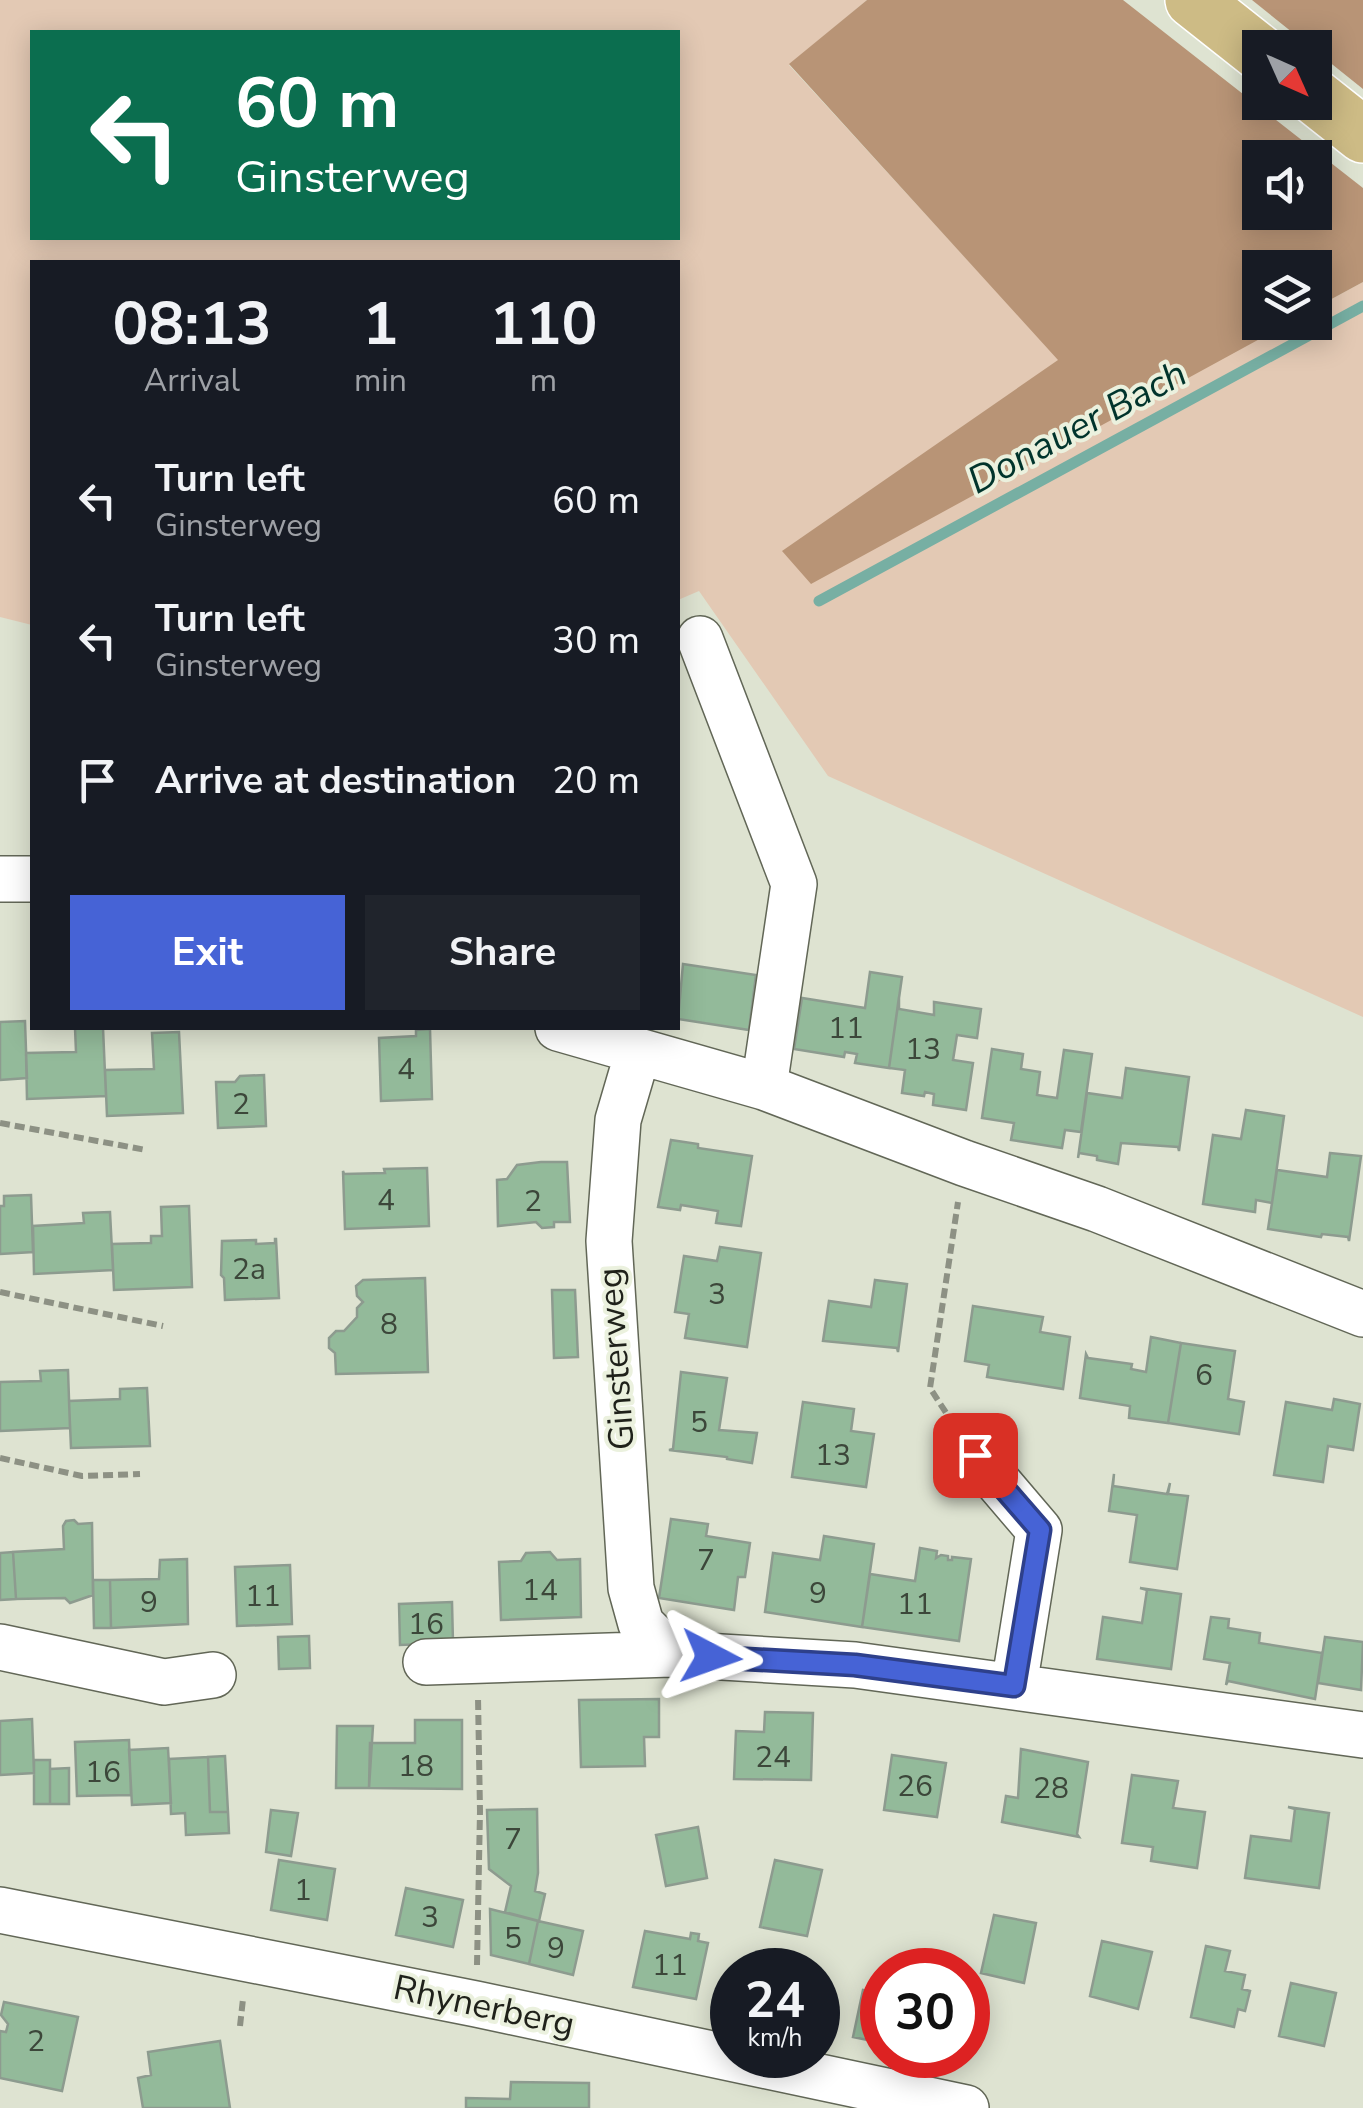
<!DOCTYPE html>
<html lang="en">
<head>
<meta charset="utf-8">
<style>
	body { margin:0; font-family:"Nunito Sans",sans-serif; background:#20242c; color:#f1f3f6; height:100vh; display:flex; flex-direction:column; font-size:38px; white-space:nowrap }
	* { box-sizing:border-box; margin:0 }
	p { font-size:32px; color:#9ea1a6 }
	.icon { flex:none; width:55px; height:55px; fill:none; stroke:currentColor; stroke-width:2; stroke-linecap:round; stroke-linejoin:round }
	.map { position:relative; flex:1; overflow:hidden }
	.side { position:absolute; left:30px; top:260px; width:650px; height:770px; display:flex; flex-direction:column; background:#171b24; border-radius:0px; box-shadow:0 5px 25px #0003 }
	.side>* { flex:none }
	.banner { position:absolute; left:30px; top:30px; width:650px; height:210px; border-radius:0px; box-shadow:0 5px 25px #0003; background:#0b6e4f; color:#fff; overflow:hidden }
	.needle { width:65px; rotate:135deg }
	.fabs { position:absolute; left:1242px; top:30px; display:grid; gap:20px }
	.fabs a { display:grid; place-items:center; width:90px; height:90px; border-radius:0px; background:#171b24; box-shadow:0 5px 25px #0003; font-size:50px }
	.speed { position:absolute; left:710px; top:1948px; display:flex; gap:20px; font-size:50px; font-weight:700; text-align:center }
	.speed>* { display:grid; place-content:center; width:130px; height:130px; border-radius:50%; background:#171b24; box-shadow:0 5px 25px #0003; line-height:1 }
	.speed small { font-size:25px; font-weight:400 }
	.speed .limit { border:15px solid #d22; background:#fff; color:#111 }
	.pin { position:absolute; display:grid; place-items:center; width:85px; height:85px; color:#fff; margin:-42px; border-radius:20px; box-shadow:0 5px 15px #0006 }
	.me { position:absolute; width:110px; margin:-55px; rotate:94deg; stroke-linejoin:round; filter:drop-shadow(0 0 8px #0008) }
	.turn { display:flex; align-items:center; gap:35px; height:210px; padding:0 40px; font-size:45px }
	.turn .icon { width:130px; height:130px; stroke-width:2.5 }
	.turn b { display:block; font-size:70px; line-height:85px }
	.eta { display:flex; justify-content:space-evenly; align-items:center; height:170px; text-align:center }
	.eta b { font-size:60px; font-weight:700; line-height:70px }
	.primary-button { display:flex; gap:20px; margin-top:auto; padding:20px 40px }
	.primary-button a { flex:1; height:115px; border-radius:0px; background:#4663d6; color:#fff; font-size:40px; font-weight:700; line-height:115px; text-align:center }
	.primary-button a+a { background:#20242c; color:#f1f3f6 }
	ul { padding:0; list-style:none }
	li { display:flex; align-items:center; gap:30px; height:140px; padding:0 40px }
	li div { flex:1 }
	li b { display:block; font-size:38px }
	li em { font-style:normal }
	.map>svg:first-child { display:block }
	.green { fill:#e3c9b4; fill-rule:evenodd }
	.forest { fill:#b89476; fill-rule:evenodd }
	.lines { fill:none; stroke-linecap:round; stroke-linejoin:round }
	.stream { stroke:#77afa3; stroke-width:11 }
	.building { fill:#93ba9a; stroke:#8d9b8f; stroke-width:2.5 }
	.minor-casing { stroke:#626757; stroke-width:48 }
	.major-casing { stroke:#fff; stroke-width:58 }
	.path { stroke:#8d9184; stroke-width:6; stroke-dasharray:10 5; stroke-linecap:butt }
	.minor { stroke:#fff; stroke-width:45 }
	.major { stroke:#cdbb85; stroke-width:55 }
	.route-casing { stroke:#2e408b; stroke-width:25 }
	.route { stroke:#4663d6; stroke-width:18 }
	.labels { text-anchor:middle; dominant-baseline:central; stroke-width:8; stroke-linejoin:round; paint-order:stroke }
	.number-label { font-size:30px; fill:#3c473a }
	.street-label { font-size:35px; fill:#1f211a; stroke:#ebf1de }
	.water-label { font-size:38px; font-style:italic; fill:#00342c; stroke:#ebf1de }
</style>
</head>
<body>
<div class="map">
<svg width="1363" height="2108" viewBox="0 0 1363 2108">
	<rect width="100%" height="100%" fill="#dee3d1"/>
	<path class="green" d="M 0,0 L 867,0 L 789,65 L 1059,360 L 783,551 L 1289,323 L 1315,322 L 1315,308 L 1363,282 L 1363,1017 L 828,776 L 699,591 L 678,600 L 678,262 L 32,262 L 32,625 L 0,617 ZM 32,32 L 678,32 L 678,238 L 32,238 Z"/>
	<path class="forest" d="M 867,0 L 1123,0 L 1363,188 L 1363,282 L 1315,308 L 1315,268 L 1260,268 L 1260,322 L 1289,323 L 811,584 L 782,551 L 1058,360 L 789,64 ZM 1260,158 L 1315,158 L 1315,212 L 1260,212 Z
		M 1252,0 L 1363,0 L 1363,89 Z"/>
	<g class="lines">
		<path class="stream" d="M 819,601 L 1363,306"/>
	</g>
	<path class="building" d="M 683,964 L 756,975 L 749,1030 L 678,1019 Z
		M 870,972 L 902,977 L 889,1068 L 855,1063 L 857,1054 L 845,1052 L 844,1057 L 794,1049 L 802,998 L 865,1008 Z
		M 899,997 L 899,1009 L 934,1015 L 934,1002 L 981,1009 L 977,1038 L 957,1035 L 953,1060 L 973,1063 L 966,1110 L 933,1105 L 934,1094 L 925,1092 L 924,1096 L 902,1093 L 905,1070 L 889,1068 Z
		M 25,1021 L 27,1078 L 0,1080 L 0,1022 Z
		M 75,1028 L 103,1028 L 106,1096 L 27,1099 L 26,1053 L 76,1052 Z
		M 430,1029 L 432,1099 L 381,1101 L 379,1038 L 416,1036 L 416,1030 Z
		M 179,1032 L 183,1113 L 107,1116 L 105,1070 L 154,1069 L 152,1033 Z
		M 992,1049 L 1023,1054 L 1021,1069 L 1040,1072 L 1037,1095 L 1057,1098 L 1064,1050 L 1092,1054 L 1081,1132 L 1065,1130 L 1062,1148 L 1011,1140 L 1014,1123 L 982,1118 Z
		M 1126,1068 L 1189,1077 L 1179,1151 L 1178,1147 L 1121,1143 L 1118,1164 L 1097,1160 L 1097,1156 L 1079,1153 L 1078,1158 L 1087,1093 L 1122,1098 Z
		M 264,1075 L 266,1126 L 218,1128 L 216,1082 L 235,1082 L 240,1076 Z
		M 1246,1110 L 1284,1116 L 1272,1203 L 1256,1200 L 1255,1212 L 1203,1204 L 1213,1135 L 1241,1139 Z
		M 671,1140 L 698,1144 L 698,1148 L 752,1156 L 741,1226 L 716,1223 L 718,1211 L 681,1205 L 680,1210 L 658,1207 Z
		M 1330,1153 L 1361,1156 L 1349,1241 L 1348,1237 L 1322,1234 L 1321,1237 L 1268,1229 L 1277,1170 L 1327,1177 Z
		M 541,1162 L 567,1162 L 570,1222 L 554,1222 L 554,1227 L 542,1228 L 536,1222 L 498,1226 L 497,1180 L 507,1179 L 517,1165 Z
		M 427,1168 L 429,1226 L 345,1229 L 343,1171 L 344,1174 L 385,1173 L 384,1169 Z
		M 31,1195 L 33,1252 L 0,1254 L 0,1206 L 4,1206 L 4,1196 Z
		M 189,1206 L 192,1287 L 114,1290 L 112,1244 L 151,1243 L 151,1236 L 162,1236 L 161,1207 Z
		M 110,1212 L 113,1270 L 34,1274 L 33,1226 L 84,1223 L 83,1213 Z
		M 275,1239 L 276,1239 L 279,1298 L 225,1300 L 224,1278 L 221,1275 L 222,1241 L 256,1240 L 256,1244 L 275,1243 Z
		M 720,1247 L 761,1253 L 747,1347 L 685,1338 L 689,1314 L 675,1312 L 684,1256 L 717,1261 Z
		M 425,1278 L 428,1372 L 336,1374 L 335,1353 L 329,1348 L 329,1338 L 336,1331 L 344,1331 L 357,1317 L 357,1308 L 363,1302 L 357,1296 L 356,1286 L 363,1280 Z
		M 875,1280 L 907,1284 L 898,1352 L 897,1348 L 823,1341 L 829,1301 L 871,1307 Z
		M 552,1290 L 575,1290 L 578,1357 L 554,1358 Z
		M 973,1306 L 1043,1317 L 1040,1332 L 1070,1337 L 1063,1389 L 987,1377 L 989,1365 L 965,1361 Z
		M 1151,1337 L 1181,1343 L 1168,1423 L 1129,1418 L 1130,1406 L 1080,1398 L 1086,1354 L 1088,1358 L 1132,1364 L 1131,1369 L 1146,1372 Z
		M 1181,1343 L 1235,1351 L 1228,1399 L 1244,1402 L 1239,1434 L 1168,1423 Z
		M 68,1370 L 70,1428 L 0,1431 L 0,1382 L 41,1381 L 40,1371 Z
		M 681,1372 L 727,1378 L 719,1430 L 757,1433 L 752,1463 L 727,1459 L 727,1457 L 669,1450 L 673,1449 Z
		M 147,1388 L 150,1446 L 71,1448 L 69,1401 L 120,1399 L 120,1389 Z
		M 1334,1399 L 1360,1404 L 1353,1450 L 1328,1446 L 1323,1482 L 1274,1475 L 1286,1402 L 1332,1410 Z
		M 803,1402 L 854,1409 L 851,1431 L 874,1434 L 866,1487 L 792,1477 Z
		M 1114,1474 L 1113,1486 L 1167,1494 L 1170,1483 L 1168,1494 L 1188,1496 L 1177,1569 L 1130,1562 L 1137,1515 L 1109,1511 Z
		M 671,1519 L 708,1524 L 706,1536 L 750,1543 L 745,1577 L 738,1577 L 734,1610 L 659,1598 Z
		M 74,1520 L 78,1524 L 92,1523 L 93,1595 L 70,1603 L 65,1598 L 16,1599 L 13,1552 L 64,1549 L 63,1526 L 66,1521 Z
		M 824,1536 L 874,1544 L 862,1627 L 765,1612 L 773,1553 L 820,1560 Z
		M 920,1548 L 937,1551 L 936,1558 L 941,1555 L 948,1556 L 948,1560 L 952,1560 L 952,1557 L 971,1559 L 959,1641 L 862,1627 L 870,1574 L 915,1581 Z
		M 13,1552 L 16,1599 L 0,1600 L 0,1553 Z
		M 550,1552 L 557,1560 L 580,1559 L 581,1617 L 501,1620 L 499,1562 L 521,1561 L 526,1553 Z
		M 187,1559 L 188,1624 L 111,1628 L 110,1580 L 159,1579 L 160,1560 Z
		M 290,1565 L 292,1624 L 237,1626 L 235,1567 Z
		M 93,1580 L 110,1580 L 111,1628 L 94,1628 Z
		M 1140,1588 L 1181,1594 L 1171,1669 L 1097,1659 L 1103,1617 L 1142,1623 L 1147,1590 Z
		M 452,1602 L 453,1643 L 400,1645 L 399,1604 Z
		M 1211,1617 L 1229,1619 L 1228,1628 L 1260,1633 L 1259,1643 L 1322,1653 L 1315,1699 L 1228,1681 L 1226,1685 L 1230,1663 L 1204,1659 Z
		M 309,1636 L 310,1668 L 279,1669 L 278,1637 Z
		M 1325,1637 L 1363,1642 L 1361,1690 L 1318,1683 Z
		M 659,1699 L 659,1737 L 644,1737 L 645,1766 L 581,1767 L 579,1700 Z
		M 765,1712 L 813,1713 L 811,1780 L 734,1779 L 736,1731 L 764,1732 Z
		M 32,1719 L 34,1773 L 0,1775 L 0,1721 Z
		M 415,1720 L 462,1720 L 462,1789 L 369,1788 L 370,1743 L 415,1743 Z
		M 337,1726 L 373,1726 L 369,1788 L 336,1788 Z
		M 129,1740 L 131,1795 L 77,1796 L 75,1742 Z
		M 168,1748 L 171,1803 L 132,1805 L 129,1750 Z
		M 1021,1749 L 1088,1762 L 1077,1834 L 1079,1837 L 1002,1822 L 1006,1796 L 1018,1798 Z
		M 892,1755 L 946,1763 L 937,1817 L 884,1810 Z
		M 225,1756 L 228,1812 L 210,1812 L 208,1757 Z
		M 208,1757 L 210,1812 L 228,1812 L 229,1833 L 186,1835 L 185,1813 L 171,1814 L 169,1759 Z
		M 34,1760 L 50,1760 L 50,1804 L 34,1804 Z
		M 69,1768 L 69,1804 L 50,1804 L 50,1769 Z
		M 1132,1775 L 1178,1781 L 1173,1808 L 1205,1812 L 1197,1868 L 1151,1861 L 1153,1847 L 1122,1843 Z
		M 1288,1807 L 1329,1813 L 1319,1888 L 1245,1878 L 1251,1836 L 1291,1841 L 1295,1809 Z
		M 537,1809 L 538,1873 L 535,1891 L 545,1894 L 539,1921 L 505,1912 L 511,1886 L 489,1869 L 487,1810 Z
		M 271,1810 L 298,1813 L 291,1856 L 266,1852 Z
		M 698,1827 L 707,1878 L 666,1886 L 656,1835 Z
		M 279,1860 L 335,1869 L 327,1920 L 271,1910 Z
		M 775,1860 L 822,1870 L 807,1936 L 760,1927 Z
		M 406,1888 L 463,1900 L 453,1947 L 396,1935 Z
		M 490,1909 L 538,1921 L 529,1964 L 491,1955 Z
		M 994,1915 L 1036,1923 L 1024,1983 L 981,1973 Z
		M 538,1921 L 583,1931 L 573,1975 L 529,1964 Z
		M 645,1931 L 690,1939 L 691,1933 L 699,1934 L 698,1941 L 708,1943 L 696,1999 L 633,1987 Z
		M 1102,1941 L 1152,1952 L 1138,2009 L 1090,1996 Z
		M 1206,1946 L 1230,1951 L 1225,1971 L 1245,1975 L 1242,1989 L 1250,1991 L 1245,2011 L 1238,2009 L 1234,2027 L 1191,2017 Z
		M 1291,1983 L 1336,1993 L 1324,2046 L 1279,2036 Z
		M 863,1990 L 882,1994 L 882,2043 L 853,2037 Z
		M 4,2002 L 78,2017 L 62,2091 L 0,2078 L 0,2031 L 6,2032 L 8,2024 L 1,2015 Z
		M 220,2041 L 230,2108 L 143,2108 L 138,2078 L 151,2075 L 148,2052 Z
		M 511,2082 L 589,2083 L 589,2108 L 466,2108 L 466,2098 L 510,2099 Z"/>
	<g class="lines">
		<defs>
			<path id="minor" d="M 700,639 L 794,884 L 764,1087
				M 0,879 L 32,879
				M 558,1028 L 764,1087 L 964,1163 L 1097,1209 L 1363,1314
				M 638,1052 L 618,1120 L 609,1241 L 631,1588 L 641,1624 L 671,1654 L 855,1665 L 1363,1735
				M 975,1455 L 1039,1530 L 1014,1686
				M 0,1647 L 164,1682 L 213,1675
				M 426,1662 L 671,1654
				M 0,1910 L 476,2004 L 966,2108"/>
			<path id="major" d="M 1193,0 L 1260,53
				M 1315,97 L 1363,135"/>
		</defs>
		<use href="#minor" class="minor-casing"/>
		<use href="#major" class="major-casing"/>
		<path class="path" d="M 0,1123 L 146,1150
			M 0,1292 L 163,1326
			M 954,1425 L 930,1388 L 958,1202
			M 0,1458 L 82,1476 L 140,1474
			M 477,1965 L 480,1811 L 478,1697
			M 240,2026 L 243,1999"/>
		<use href="#minor" class="minor"/>
		<use href="#major" class="major"/>
	</g>
	<g class="lines">
		<defs>
			<path id="route" d="M 711,1657 L 855,1665 L 1014,1686 L 1040,1530 L 975,1455"/>
		</defs>
		<use href="#route" class="route-casing"/>
		<use href="#route" class="route"/>
	</g>
	<g class="labels">
		<g class="number-label">
			<text x="846" y="1028">11</text>
			<text x="923" y="1049">13</text>
			<text x="406" y="1069">4</text>
			<text x="241" y="1104">2</text>
			<text x="386" y="1200">4</text>
			<text x="533" y="1201">2</text>
			<text x="249" y="1269">2a</text>
			<text x="717" y="1294">3</text>
			<text x="389" y="1324">8</text>
			<text x="1204" y="1375">6</text>
			<text x="699" y="1422">5</text>
			<text x="833" y="1455">13</text>
			<text x="706" y="1560">7</text>
			<text x="540" y="1590">14</text>
			<text x="818" y="1593">9</text>
			<text x="263" y="1596">11</text>
			<text x="149" y="1602">9</text>
			<text x="915" y="1604">11</text>
			<text x="426" y="1624">16</text>
			<text x="773" y="1757">24</text>
			<text x="416" y="1766">18</text>
			<text x="103" y="1772">16</text>
			<text x="915" y="1786">26</text>
			<text x="1051" y="1788">28</text>
			<text x="513" y="1839">7</text>
			<text x="303" y="1890">1</text>
			<text x="430" y="1917">3</text>
			<text x="513" y="1938">5</text>
			<text x="556" y="1948">9</text>
			<text x="670" y="1965">11</text>
			<text x="36" y="2041">2</text>
		</g>
		<g class="street-label">
			<text transform="translate(616 1359) rotate(-94)">Ginsterweg</text>
			<text transform="translate(484 2006) rotate(12)">Rhynerberg</text>
		</g>
		<g class="water-label">
			<text transform="translate(1077 427) rotate(-28)">Donauer Bach</text>
		</g>
	</g>
</svg>
<div class="fabs">
<a><svg class="needle" viewBox="-14 -14 28 28"><path d="M0-13l5 13h-10z" fill="#e53935"/><path d="M0 13l5-13h-10z" fill="#9ea1a6"/></svg></a>
<a><svg class="icon" aria-label="sound" viewBox="0 0 24 24"><path d="M4 9h4l5-4v14l-5-4H4zM17 9q2 3 0 6"/></svg></a>
<a><svg class="icon" aria-label="layers" viewBox="0 0 24 24"><path d="M12 4l9 5-9 5-9-5zM3 14l9 5 9-5"/></svg></a>
</div>
<div class="speed"><div>24<small>km/h</small></div><div class="limit">30</div></div>
<div class="pin" style="left:975px;top:1455px;background:#d93025"><svg class="icon" aria-label="arrive" viewBox="0 0 24 24"><path d="M6 21V4h12l-3 4 3 4H6"/></svg></div>
<svg class="me" style="left:711px;top:1657px" viewBox="-20 -20 40 40"><path d="M0-17L14 15 0 8-14 15z" fill="#4663d6" stroke="#fff" stroke-width="4"/></svg>
<div class="banner">
<div class="turn"><svg class="icon" aria-label="left" viewBox="0 0 24 24"><path d="M17 20v-9H6M10 6l-5 5 5 5"/></svg><div><b>60 m</b>Ginsterweg</div></div>
</div>
<section class="side">
<div class="eta">
<div><b>08:13</b><p>Arrival</p></div>
<div><b>1</b><p>min</p></div>
<div><b>110</b><p>m</p></div>
</div>
<ul>
<li><svg class="icon" aria-label="left" viewBox="0 0 24 24"><path d="M17 20v-9H6M10 6l-5 5 5 5"/></svg><div><b>Turn left</b><p>Ginsterweg</p></div><em>60 m</em></li>
<li><svg class="icon" aria-label="left" viewBox="0 0 24 24"><path d="M17 20v-9H6M10 6l-5 5 5 5"/></svg><div><b>Turn left</b><p>Ginsterweg</p></div><em>30 m</em></li>
<li><svg class="icon" aria-label="arrive" viewBox="0 0 24 24"><path d="M6 21V4h12l-3 4 3 4H6"/></svg><div><b>Arrive at destination</b></div><em>20 m</em></li>
</ul>
<div class="primary-button"><a>Exit</a><a>Share</a></div>
</section>
</div>
</body>
</html>
